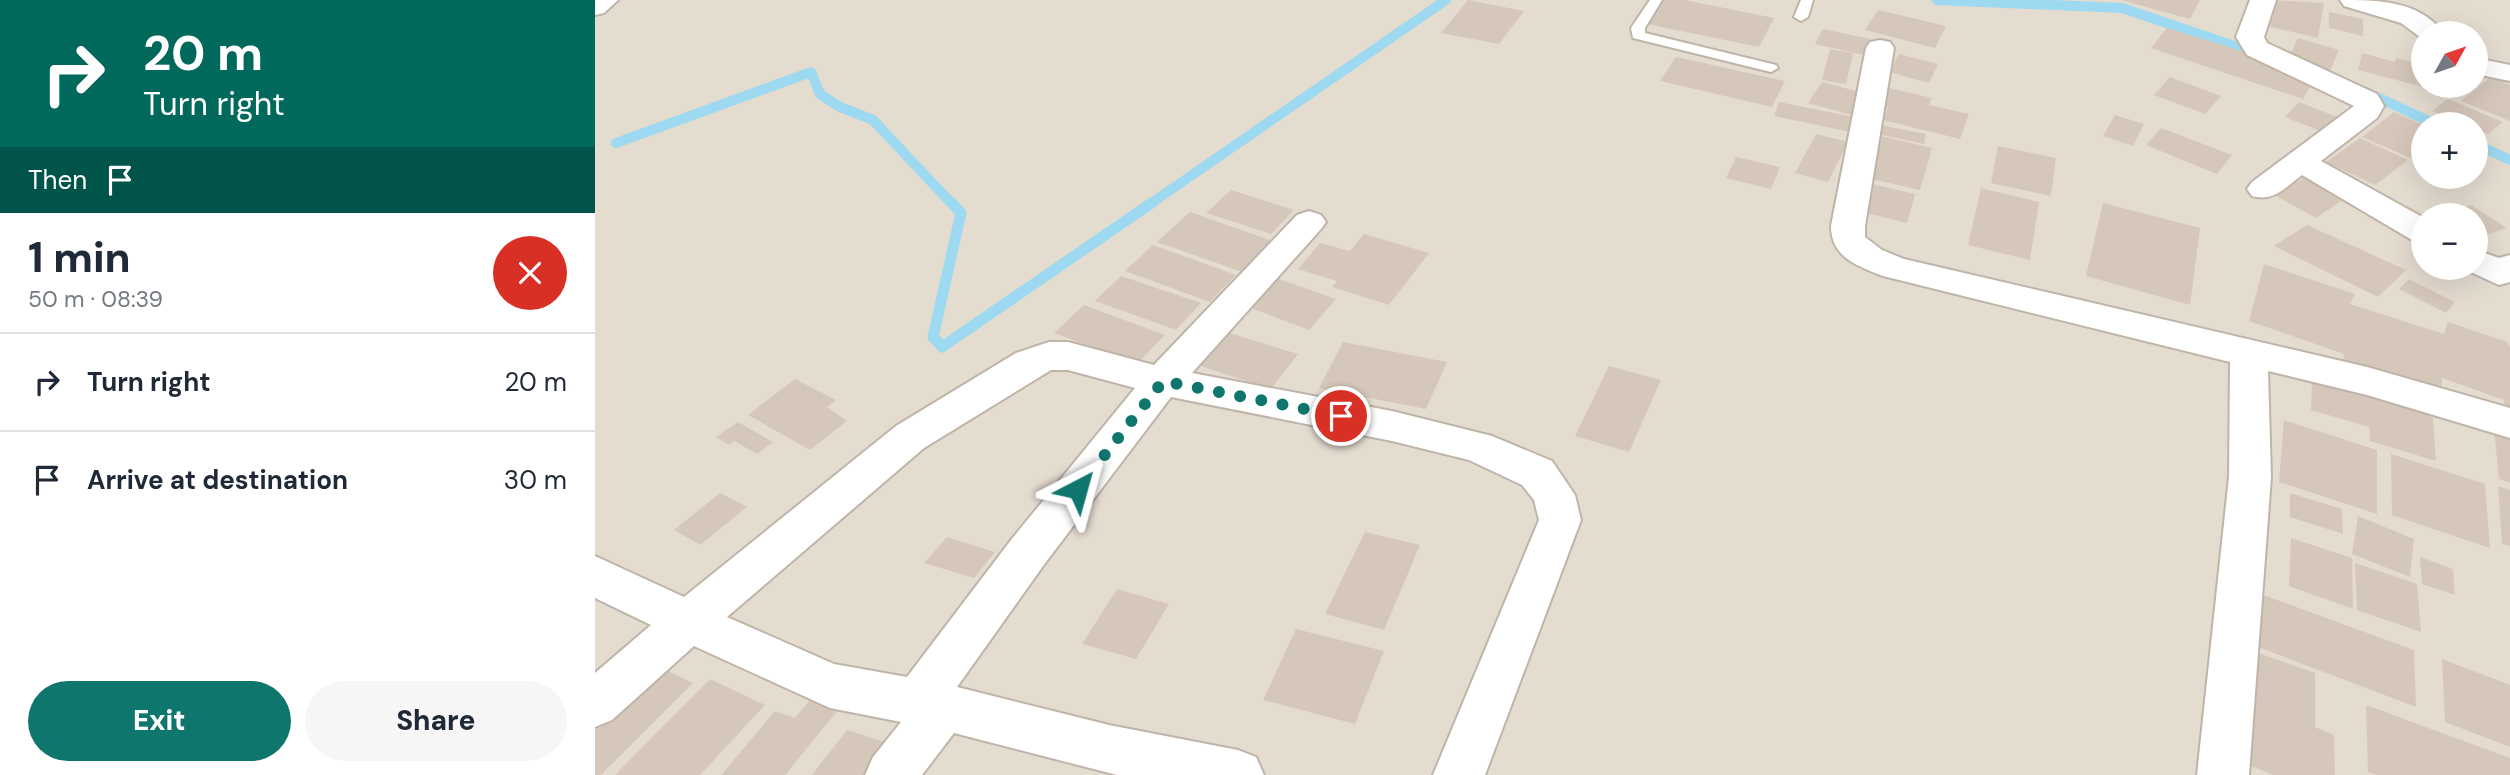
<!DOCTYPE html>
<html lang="en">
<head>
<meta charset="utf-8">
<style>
	body { margin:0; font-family:"DM Sans",sans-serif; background:#f6f6f7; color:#1f2937; height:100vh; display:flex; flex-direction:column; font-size:26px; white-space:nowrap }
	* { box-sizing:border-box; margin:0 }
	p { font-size:23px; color:#747a83 }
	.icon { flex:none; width:38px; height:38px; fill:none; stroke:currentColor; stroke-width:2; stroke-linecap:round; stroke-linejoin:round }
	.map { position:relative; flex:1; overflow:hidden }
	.side { display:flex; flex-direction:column; background:#fff; width:595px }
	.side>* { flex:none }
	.guide { background:#00695c; color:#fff; overflow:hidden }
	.needle { width:46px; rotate:50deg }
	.fabs { position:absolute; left:1816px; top:21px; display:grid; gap:14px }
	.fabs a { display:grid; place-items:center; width:77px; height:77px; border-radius:50%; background:#fff; box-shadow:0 7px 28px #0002; font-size:35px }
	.pin { position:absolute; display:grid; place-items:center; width:60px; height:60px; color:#fff; margin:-30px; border:4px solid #fff; border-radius:50%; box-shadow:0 2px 7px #0007 }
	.me { position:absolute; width:77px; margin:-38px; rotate:39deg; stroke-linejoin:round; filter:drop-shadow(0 0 5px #0008) }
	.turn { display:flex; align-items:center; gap:24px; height:147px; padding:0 28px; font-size:32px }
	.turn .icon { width:91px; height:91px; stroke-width:2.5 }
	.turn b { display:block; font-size:49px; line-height:60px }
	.then { display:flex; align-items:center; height:66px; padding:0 28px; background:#0003; gap:14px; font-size:26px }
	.round { display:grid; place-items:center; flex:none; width:74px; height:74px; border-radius:37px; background:#f6f6f7 }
	.headline { display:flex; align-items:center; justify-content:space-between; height:119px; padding:0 28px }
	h1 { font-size:42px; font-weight:800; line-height:52px }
	.action { display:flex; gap:14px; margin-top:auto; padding:14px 28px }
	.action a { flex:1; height:80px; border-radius:42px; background:#0f766e; color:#fff; font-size:28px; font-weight:800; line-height:80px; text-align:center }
	.action a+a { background:#f6f6f7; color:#1f2937 }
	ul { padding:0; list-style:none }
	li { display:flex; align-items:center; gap:21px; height:98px; padding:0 28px; border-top:2px solid #e0e1e3 }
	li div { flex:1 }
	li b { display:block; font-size:26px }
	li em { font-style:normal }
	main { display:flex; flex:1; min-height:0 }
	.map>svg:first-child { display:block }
	.residential { fill:#e5dcd0; fill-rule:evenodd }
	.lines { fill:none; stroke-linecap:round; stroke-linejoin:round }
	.stream-far1 { stroke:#9dd9f0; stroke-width:10 }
	.stream { stroke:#9dd9f0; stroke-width:11 }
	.building { fill:#d6c7bb }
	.service-casing { stroke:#bfb4a8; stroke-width:4 }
	.minor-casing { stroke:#bfb4a8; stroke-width:4 }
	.service { fill:#fff; fill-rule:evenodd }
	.minor { fill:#fff; fill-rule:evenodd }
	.route { stroke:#0f766e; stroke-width:12; stroke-dasharray:0 21.6 }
</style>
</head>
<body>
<main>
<section class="side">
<div class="guide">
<div class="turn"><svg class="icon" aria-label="right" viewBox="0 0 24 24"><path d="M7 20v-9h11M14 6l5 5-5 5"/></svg><div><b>20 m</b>Turn right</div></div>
<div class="then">Then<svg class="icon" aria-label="arrive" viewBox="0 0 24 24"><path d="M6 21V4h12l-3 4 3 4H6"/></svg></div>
</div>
<div class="headline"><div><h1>1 min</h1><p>50 m · 08:39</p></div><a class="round" style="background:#d93025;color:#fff"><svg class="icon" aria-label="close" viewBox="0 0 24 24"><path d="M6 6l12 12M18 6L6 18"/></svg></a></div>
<ul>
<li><svg class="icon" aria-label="right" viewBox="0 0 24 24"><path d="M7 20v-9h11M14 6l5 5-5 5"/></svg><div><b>Turn right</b></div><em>20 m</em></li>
<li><svg class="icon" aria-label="arrive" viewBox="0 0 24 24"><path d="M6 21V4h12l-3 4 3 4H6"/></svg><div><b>Arrive at destination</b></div><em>30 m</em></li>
</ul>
<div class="action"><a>Exit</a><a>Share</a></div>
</section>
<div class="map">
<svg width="1915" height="775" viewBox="0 0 1915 775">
	<rect width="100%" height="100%" fill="#f1eae2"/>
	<path class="residential" d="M 0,0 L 1915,0 L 1915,775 L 0,775 ZM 1829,33 L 1881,33 L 1881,86 L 1829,86 ZM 1829,124 L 1881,124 L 1881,177 L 1829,177 ZM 1829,215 L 1881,215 L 1881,268 L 1829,268 Z"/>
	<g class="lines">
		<path class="stream-far1" d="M 1342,0 L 1527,8 L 1663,54
			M 1769,91 L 1840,124
			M 21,143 L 216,72 L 225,94 L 243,106 L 278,120 L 357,204
			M 1881,144 L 1915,160
			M 555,204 L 851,0"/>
		<path class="stream" d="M 356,202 L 366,213 L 338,337 L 347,347 L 558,202"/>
	</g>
	<path class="building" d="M 873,0 L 929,11 L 904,44 L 846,33 Z
		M 1063,0 L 1090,0 L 1179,18 L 1164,47 L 1047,23 Z
		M 1526,0 L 1605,0 L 1595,19 Z
		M 1677,0 L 1729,3 L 1723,38 L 1671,26 Z
		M 1283,10 L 1313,17 L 1351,26 L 1340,48 L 1270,30 Z
		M 1734,12 L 1768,19 L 1768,36 L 1734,28 Z
		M 1572,28 L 1676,60 L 1673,65 L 1719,80 L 1708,99 L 1556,48 Z
		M 1228,29 L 1276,39 L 1269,55 L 1220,44 Z
		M 1703,38 L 1744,50 L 1735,71 L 1694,58 Z
		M 1235,49 L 1258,53 L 1251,84 L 1227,80 Z
		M 1767,53 L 1800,62 L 1801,58 L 1829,64 L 1829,86 L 1837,86 L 1836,89 L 1763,70 Z
		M 1304,54 L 1343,64 L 1334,83 L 1294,72 Z
		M 1081,57 L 1190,81 L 1177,107 L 1065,81 Z
		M 1575,77 L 1626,96 L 1610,114 L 1559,95 Z
		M 1896,77 L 1915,85 L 1915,121 L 1866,101 Z
		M 1227,82 L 1272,94 L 1260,116 L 1213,103 Z
		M 1286,86 L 1337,98 L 1334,105 L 1374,114 L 1365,139 L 1288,120 L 1293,108 L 1278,104 Z
		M 1853,99 L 1908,122 L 1893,134 L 1881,129 L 1881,124 L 1869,124 L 1837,111 Z
		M 1184,102 L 1259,117 L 1255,132 L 1179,116 Z
		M 1704,102 L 1750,120 L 1736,135 L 1690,117 Z
		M 1799,112 L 1829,125 L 1827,163 L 1767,137 Z
		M 1520,115 L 1549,124 L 1538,146 L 1508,136 Z
		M 1281,124 L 1331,134 L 1329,144 L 1278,133 Z
		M 1566,128 L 1637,155 L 1622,174 L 1551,145 Z
		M 1221,134 L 1253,142 L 1233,182 L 1200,173 Z
		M 1286,136 L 1337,148 L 1325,190 L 1272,178 Z
		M 1765,138 L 1813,160 L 1780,185 L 1731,162 Z
		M 1403,146 L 1461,158 L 1456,196 L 1396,183 Z
		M 1141,157 L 1185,167 L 1176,189 L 1131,178 Z
		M 1715,174 L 1755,195 L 1721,218 L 1681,196 Z
		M 1272,183 L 1320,194 L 1312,223 L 1263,211 Z
		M 1386,188 L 1444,202 L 1435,260 L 1373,245 Z
		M 636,190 L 699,210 L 676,234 L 611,213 Z
		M 1508,203 L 1605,228 L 1595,305 L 1491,276 Z
		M 1876,205 L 1912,228 L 1882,238 L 1881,215 L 1846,215 Z
		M 595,212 L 678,241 L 647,272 L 562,242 Z
		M 1712,225 L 1811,270 L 1783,297 L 1679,246 Z
		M 769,234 L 834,253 L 794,305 L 737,287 L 742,281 L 703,269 L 725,243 L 755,251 Z
		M 558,245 L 641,275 L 615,302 L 530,271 Z
		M 1669,264 L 1760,294 L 1755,304 L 1849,334 L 1853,322 L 1912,342 L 1915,347 L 1915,417 L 1908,415 L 1909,400 L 1847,378 L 1846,396 L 1748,363 L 1749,354 L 1654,321 Z
		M 526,276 L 606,303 L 581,330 L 500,301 Z
		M 681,278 L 741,299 L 714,330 L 653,307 Z
		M 1814,279 L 1860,302 L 1851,313 L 1804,289 Z
		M 489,305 L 570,335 L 542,364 L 459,333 Z
		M 625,330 L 703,354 L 676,389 L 596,363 Z
		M 748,342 L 852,362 L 831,409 L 724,388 Z
		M 1014,366 L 1066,380 L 1034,452 L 980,436 Z
		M 1735,376 L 1837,405 L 1841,461 L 1775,441 L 1774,427 L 1716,410 L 1717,382 L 1735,388 Z
		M 200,379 L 241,400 L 232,407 L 252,421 L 215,450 L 153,415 Z
		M 1689,420 L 1782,450 L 1782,514 L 1684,482 Z
		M 143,422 L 178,442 L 162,454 L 139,441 L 134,445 L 121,437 Z
		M 1899,429 L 1915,434 L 1915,483 L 1904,479 Z
		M 1796,454 L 1890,484 L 1895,548 L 1797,515 Z
		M 1903,486 L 1915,490 L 1915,546 L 1907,544 Z
		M 125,493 L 152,507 L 105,545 L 79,530 Z
		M 1695,493 L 1747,509 L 1748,534 L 1695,517 Z
		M 1763,516 L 1819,539 L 1815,577 L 1757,554 Z
		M 770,532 L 825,545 L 789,630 L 730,614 Z
		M 352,537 L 400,552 L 379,578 L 329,563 Z
		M 1696,538 L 1757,558 L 1758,609 L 1694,586 Z
		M 1825,557 L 1858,569 L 1860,595 L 1827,584 Z
		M 1760,563 L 1822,584 L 1826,632 L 1762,610 Z
		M 522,589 L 574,604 L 541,659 L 487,644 Z
		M 1666,594 L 1819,650 L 1821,707 L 1663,647 Z
		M 701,629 L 789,651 L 760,724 L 668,700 Z
		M 1660,652 L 1720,673 L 1720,727 L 1739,735 L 1740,775 L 1678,775 L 1656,766 Z
		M 1847,659 L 1915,685 L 1915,747 L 1850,722 Z
		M 56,663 L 98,683 L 6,775 L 0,775 L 0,717 Z
		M 115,679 L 170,705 L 105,775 L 20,775 Z
		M 215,700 L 243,710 L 190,775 L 126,775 L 180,711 L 200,718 Z
		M 1771,705 L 1915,758 L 1915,775 L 1782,775 L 1773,772 Z
		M 252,730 L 305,747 L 285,775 L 217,775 Z"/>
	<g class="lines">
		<defs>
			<path id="service" d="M 1055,0 L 1067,0 L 1050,28 L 1050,33 L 1181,65 L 1183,68 L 1176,72 L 1038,38 L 1036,28 Z
				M 1206,0 L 1218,0 L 1213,17 L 1206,21 L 1199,17 Z"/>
			<path id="minor" d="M 0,0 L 23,0 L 9,13 L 0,15 Z
				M 1655,0 L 1681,0 L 1669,37 L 1672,43 L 1782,94 L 1789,106 L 1782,118 L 1726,161 L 1829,218 L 1829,243 L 1817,240 L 1707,175 C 1690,188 1678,202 1657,196 L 1652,189 L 1657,182 L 1759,106 L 1652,55 L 1641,37 Z
				M 1745,0 C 1781,0 1825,0 1848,33 L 1829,33 L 1829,40 L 1806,23 L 1749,6 Z
				M 1285,40 L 1295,42 L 1299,48 L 1270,226 L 1270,237 L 1287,250 L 1309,259 L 1772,367 L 1915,408 L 1915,438 L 1772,395 L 1673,371 L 1676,477 L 1654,775 L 1602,775 L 1634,477 L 1635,362 L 1288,276 C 1262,266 1236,257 1236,226 L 1271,48 L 1275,42 Z
				M 1881,58 L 1915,65 L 1915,81 L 1881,74 Z
				M 714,211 L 726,215 L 731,222 L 726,229 L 597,373 L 797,411 L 897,436 L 957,461 L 980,495 L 986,520 L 890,775 L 838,775 L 944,520 L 939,500 L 927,485 L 874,460 L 797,441 L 576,397 L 448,566 L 362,687 L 514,725 L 643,750 L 661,757 L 669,775 L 522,775 L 359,733 L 327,775 L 270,775 L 278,757 L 306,722 L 235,708 L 99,646 L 17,720 L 0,727 L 0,673 L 56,625 L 0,598 L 0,556 L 89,597 L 301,426 L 421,353 L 454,342 L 473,342 L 559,365 L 702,215 ZM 456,370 L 473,370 L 540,388 L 416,540 L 312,677 L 239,664 L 132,617 L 329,448 Z
				M 1881,250 L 1904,258 L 1915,255 L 1915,282 L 1904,285 L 1869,269 L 1881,268 Z"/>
		</defs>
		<use href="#service" class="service-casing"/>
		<use href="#minor" class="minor-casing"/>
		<use href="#service" class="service"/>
		<use href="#minor" class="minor"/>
	</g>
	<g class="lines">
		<path class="route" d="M 483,489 L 568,381 L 746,416"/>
	</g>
</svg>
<div class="fabs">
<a><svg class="needle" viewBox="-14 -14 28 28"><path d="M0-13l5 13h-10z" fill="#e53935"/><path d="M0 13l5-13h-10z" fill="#747a83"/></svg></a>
<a>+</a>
<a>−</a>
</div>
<div class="pin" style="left:746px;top:416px;background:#d93025"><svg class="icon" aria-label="arrive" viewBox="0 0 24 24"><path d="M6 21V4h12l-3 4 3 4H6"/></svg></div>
<svg class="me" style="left:483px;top:489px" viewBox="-20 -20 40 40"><path d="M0-17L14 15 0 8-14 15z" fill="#0f766e" stroke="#fff" stroke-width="4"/></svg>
</div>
</main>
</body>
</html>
